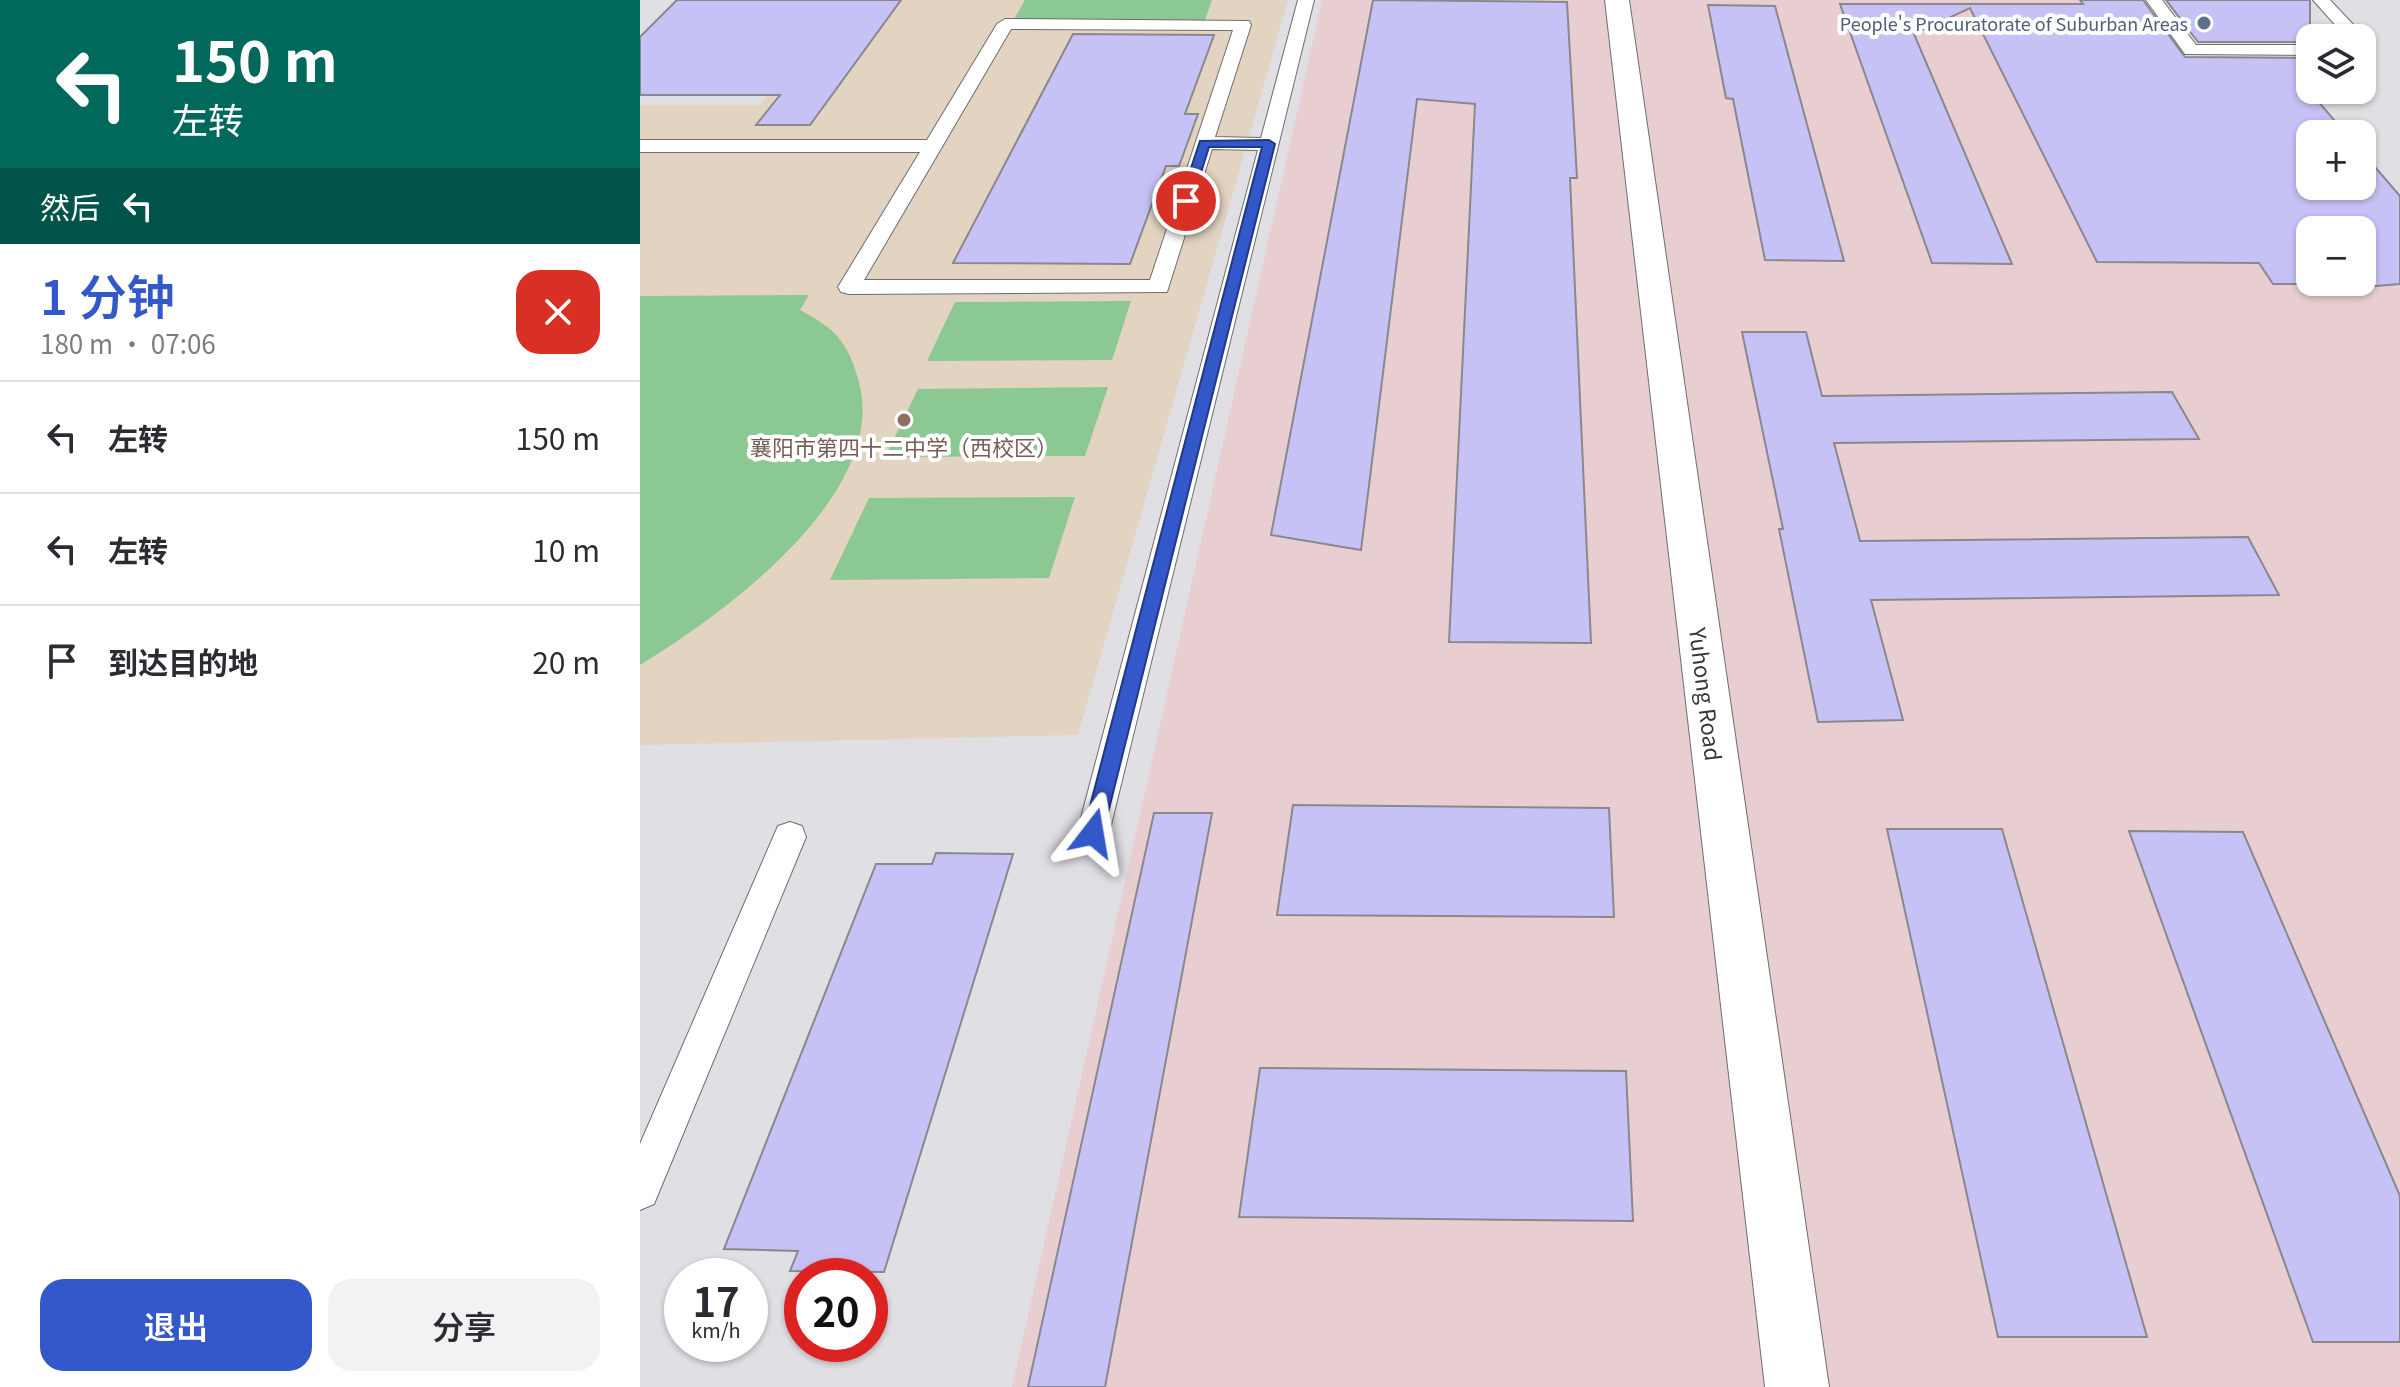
<!DOCTYPE html>
<html lang="zh">
<head>
<meta charset="utf-8">
<style>
	body { margin:0; font-family:Georgia,"Noto Sans SC",serif; background:#f2f2f3; color:#2b2b33; height:100vh; display:flex; flex-direction:column; font-size:30px; white-space:nowrap }
	* { box-sizing:border-box; margin:0 }
	p { font-size:26px; color:#7c7c81 }
	.icon { flex:none; width:44px; height:44px; fill:none; stroke:currentColor; stroke-width:2; stroke-linecap:round; stroke-linejoin:round }
	.map { position:relative; flex:1; overflow:hidden }
	.panel { display:flex; flex-direction:column; background:#fff; width:640px }
	.panel>* { flex:none }
	.hud { background:#00695c; color:#fff; overflow:hidden }
	.fabs { position:absolute; left:1656px; top:24px; display:grid; gap:16px }
	.fabs a { display:grid; place-items:center; width:80px; height:80px; border-radius:16px; background:#fff; box-shadow:0 2px 6px #0004; font-size:40px }
	.speed { position:absolute; left:24px; top:1258px; display:flex; gap:16px; font-size:40px; font-weight:700; text-align:center }
	.speed>* { display:grid; place-content:center; width:104px; height:104px; border-radius:50%; background:#fff; box-shadow:0 2px 6px #0004; line-height:1 }
	.speed small { font-size:20px; font-weight:400 }
	.speed .limit { border:12px solid #d22; background:#fff; color:#111 }
	.pin { position:absolute; display:grid; place-items:center; width:68px; height:68px; color:#fff; margin:-34px; border:4px solid #fff; border-radius:50%; box-shadow:0 2px 8px #0007 }
	.me { position:absolute; width:88px; margin:-44px; rotate:14deg; stroke-linejoin:round; filter:drop-shadow(0 0 6px #0008) }
	.turn { display:flex; align-items:center; gap:28px; height:168px; padding:0 40px; font-size:36px }
	.turn .icon { width:104px; height:104px; stroke-width:2.5 }
	.turn b { display:block; font-size:56px; line-height:68px }
	.then { display:flex; align-items:center; height:76px; padding:0 40px; background:#0003; gap:16px; font-size:30px }
	.round { display:grid; place-items:center; flex:none; width:84px; height:84px; border-radius:24px; background:#f2f2f3 }
	.overview { display:flex; align-items:center; justify-content:space-between; height:136px; padding:0 40px }
	h1 { font-size:48px; font-weight:600; line-height:60px; color:#3358c9 }
	.primary-button { display:flex; gap:16px; margin-top:auto; padding:16px 40px }
	.primary-button a { flex:1; height:92px; border-radius:24px; background:#3358c9; color:#fff; font-size:32px; font-weight:600; line-height:92px; text-align:center }
	.primary-button a+a { background:#f2f2f3; color:#2b2b33 }
	ul { padding:0; list-style:none }
	li { display:flex; align-items:center; gap:24px; height:112px; padding:0 40px; border-top:2px solid #e1e1e2 }
	li div { flex:1 }
	li b { display:block; font-size:30px }
	li em { font-style:normal }
	main { display:flex; flex:1; min-height:0 }
	.map>svg:first-child { display:block }
	.commercial { fill:#e9ced1; fill-rule:evenodd }
	.education { fill:#e3d3c1 }
	.green { fill:#8cc894 }
	.building { fill:#c7c2f6; stroke:#89888d; stroke-width:2; fill-rule:evenodd }
	.lines { fill:none; stroke-linecap:round; stroke-linejoin:round }
	.lane-casing { stroke:#6d6d71; stroke-width:2 }
	.street-casing { stroke:#6d6d71; stroke-width:2 }
	.lane { fill:#fff; fill-rule:evenodd }
	.street { fill:#fff; fill-rule:evenodd }
	.route { fill:#3358c9; stroke:#213983; stroke-width:2 }
	.service-dot { fill:#5c6f8a; stroke:#fff; stroke-width:3 }
	.education-dot { fill:#8d6e63; stroke:#fff; stroke-width:3 }
	.labels { text-anchor:middle; dominant-baseline:central; stroke-width:8; stroke-linejoin:round; paint-order:stroke }
	.far-service-label { font-size:18px; fill:#4e5e75; stroke:#fff; text-anchor:end }
	.education-label { font-size:22px; fill:#785e54; stroke:#fff }
	.street-label { font-size:22px; fill:#38383a; stroke:#fff }
</style>
</head>
<body>
<main>
<section class="panel">
<div class="hud">
<div class="turn"><svg class="icon" aria-label="left" viewBox="0 0 24 24"><path d="M17 20v-9H6M10 6l-5 5 5 5"/></svg><div><b>150 m</b>左转</div></div>
<div class="then">然后<svg class="icon" aria-label="left" viewBox="0 0 24 24"><path d="M17 20v-9H6M10 6l-5 5 5 5"/></svg></div>
</div>
<div class="overview"><div><h1>1 分钟</h1><p>180 m · 07:06</p></div><a class="round" style="background:#d93025;color:#fff"><svg class="icon" aria-label="close" viewBox="0 0 24 24"><path d="M6 6l12 12M18 6L6 18"/></svg></a></div>
<ul>
<li><svg class="icon" aria-label="left" viewBox="0 0 24 24"><path d="M17 20v-9H6M10 6l-5 5 5 5"/></svg><div><b>左转</b></div><em>150 m</em></li>
<li><svg class="icon" aria-label="left" viewBox="0 0 24 24"><path d="M17 20v-9H6M10 6l-5 5 5 5"/></svg><div><b>左转</b></div><em>10 m</em></li>
<li><svg class="icon" aria-label="arrive" viewBox="0 0 24 24"><path d="M6 21V4h12l-3 4 3 4H6"/></svg><div><b>到达目的地</b></div><em>20 m</em></li>
</ul>
<div class="primary-button"><a>退出</a><a>分享</a></div>
</section>
<div class="map">
<svg width="1760" height="1387" viewBox="0 0 1760 1387">
	<rect width="100%" height="100%" fill="#dfdfe4"/>
	<path class="commercial" d="M 682,0 L 1499,0 L 1656,213 L 1760,208 L 1760,1387 L 372,1387 ZM 1670,230 L 1722,230 L 1722,282 L 1670,282 Z"/>
	<path class="education" d="M 201,0 L 648,0 L 438,735 L 0,745 L 0,105 L 120,105 Z"/>
	<path class="green" d="M 385,0 L 572,0 L 565,20 L 373,21 Z
		M 169,295 L 160,310 C 196,329 208,342 219,382 C 249,495 82,615 0,665 L 0,296 Z
		M 491,301 L 472,360 L 287,361 L 315,302 Z
		M 468,387 L 445,456 L 245,457 L 278,389 Z
		M 435,497 L 409,578 L 190,580 L 229,498 Z"/>
	<path class="building" d="M 37,0 L 261,0 L 170,125 L 116,125 L 140,95 L 0,95 L 0,37 Z
		M 733,0 L 927,2 L 937,178 L 930,178 L 951,643 L 809,642 L 835,104 L 777,99 L 721,550 L 631,535 Z
		M 1440,0 L 1503,0 L 1545,57 L 1670,58 L 1670,92 L 1706,134 L 1670,134 L 1670,186 L 1722,186 L 1722,152 L 1760,196 L 1760,284 L 1724,287 L 1720,284 L 1633,284 L 1619,263 L 1457,262 L 1330,8 L 1274,34 L 1372,264 L 1292,263 L 1200,4 L 1443,4 ZM 1670,230 L 1722,230 L 1722,282 L 1670,282 Z
		M 1526,0 L 1670,0 L 1670,42 L 1558,42 Z
		M 1068,5 L 1135,6 L 1204,261 L 1125,260 L 1093,99 L 1086,98 Z
		M 433,34 L 574,35 L 545,114 L 558,114 L 539,166 L 526,166 L 490,264 L 313,263 Z
		M 1102,332 L 1166,332 L 1182,396 L 1532,392 L 1559,439 L 1194,443 L 1220,541 L 1608,537 L 1639,595 L 1231,600 L 1263,720 L 1178,722 L 1139,529 L 1143,529 Z
		M 653,805 L 969,808 L 974,917 L 637,915 Z
		M 514,813 L 572,813 L 465,1387 L 388,1387 Z
		M 1247,829 L 1362,829 L 1507,1337 L 1358,1337 Z
		M 1489,831 L 1603,832 L 1760,1196 L 1760,1342 L 1673,1342 Z
		M 296,853 L 373,854 L 244,1272 L 150,1271 L 158,1251 L 84,1249 L 236,864 L 292,864 Z
		M 620,1068 L 986,1071 L 993,1221 L 599,1217 Z"/>
	<g class="lines">
		<defs>
			<path id="lane" d="M 658,0 L 674,0 L 469,833 L 465,844 L 453,848 L 441,844 L 437,833 L 618,150 L 572,149 L 527,292 L 209,294 L 201,292 L 198,287 L 280,152 L 0,152 L 0,140 L 287,140 L 357,24 L 365,19 L 609,21 L 611,25 L 575,137 L 621,138 ZM 371,29 L 593,30 L 510,280 L 224,280 Z
				M 1506,0 L 1522,0 L 1556,45 L 1670,45 L 1670,55 L 1545,54 Z
				M 1673,0 L 1690,0 L 1722,34 L 1725,38 L 1722,42 L 1722,38 L 1707,38 Z
				M 150,822 L 162,826 L 166,837 L 14,1204 L 0,1210 L 0,1144 L 138,826 Z"/>
			<path id="street" d="M 965,0 L 989,0 L 1189,1387 L 1125,1387 Z"/>
		</defs>
		<use href="#lane" class="lane-casing"/>
		<use href="#street" class="street-casing"/>
		<use href="#lane" class="lane"/>
		<use href="#street" class="street"/>
	</g>
	<path class="route" d="M 629,140 L 635,144 L 463,833 L 460,839 L 453,842 L 446,839 L 443,833 L 622,147 L 569,147 L 552,201 L 546,205 L 540,201 L 560,141 Z"/>
	<circle class="service-dot" cx="1564" cy="23" r="8"/>
	<circle class="education-dot" cx="264" cy="420" r="8"/>
	<g class="labels">
		<g class="far-service-label">
			<text x="1548" y="23">People's Procuratorate of Suburban Areas</text>
		</g>
		<g class="education-label">
			<text x="264" y="446">襄阳市第四十二中学（西校区）</text>
		</g>
		<g class="street-label">
			<text transform="translate(1067 694) rotate(83)">Yuhong Road</text>
		</g>
	</g>
</svg>
<div class="fabs">
<a><svg class="icon" aria-label="layers" viewBox="0 0 24 24"><path d="M12 4l9 5-9 5-9-5zM3 14l9 5 9-5"/></svg></a>
<a>+</a>
<a>−</a>
</div>
<div class="speed"><div>17<small>km/h</small></div><div class="limit">20</div></div>
<div class="pin" style="left:546px;top:201px;background:#d93025"><svg class="icon" aria-label="arrive" viewBox="0 0 24 24"><path d="M6 21V4h12l-3 4 3 4H6"/></svg></div>
<svg class="me" style="left:453px;top:833px" viewBox="-20 -20 40 40"><path d="M0-17L14 15 0 8-14 15z" fill="#3358c9" stroke="#fff" stroke-width="4"/></svg>
</div>
</main>
</body>
</html>
